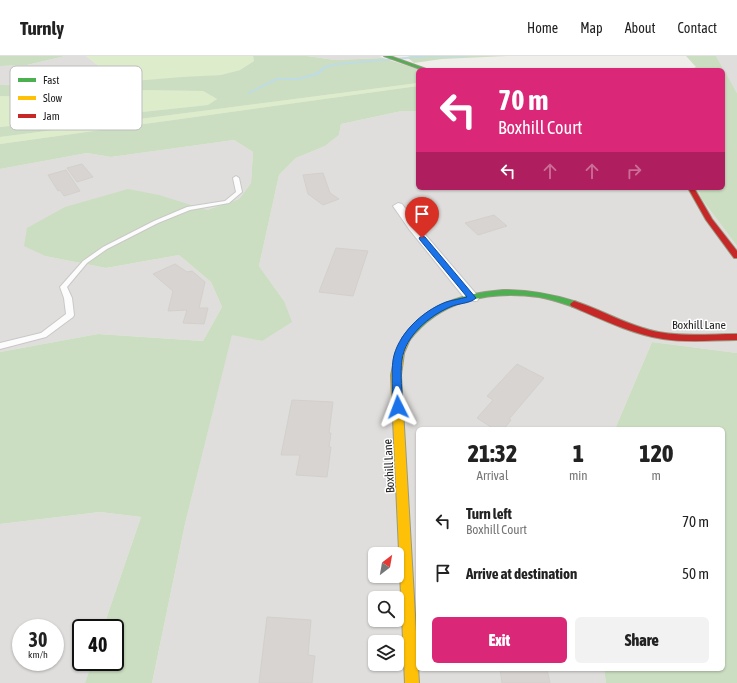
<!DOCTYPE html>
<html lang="en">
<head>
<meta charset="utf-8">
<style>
	body { margin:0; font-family:"Asap Condensed",sans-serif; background:#f2f2f2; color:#222; height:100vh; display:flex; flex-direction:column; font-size:15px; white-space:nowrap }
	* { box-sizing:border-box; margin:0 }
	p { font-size:13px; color:#767676 }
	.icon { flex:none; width:22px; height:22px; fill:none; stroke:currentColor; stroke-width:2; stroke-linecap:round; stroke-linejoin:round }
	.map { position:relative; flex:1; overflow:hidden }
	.details { position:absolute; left:416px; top:371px; width:309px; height:244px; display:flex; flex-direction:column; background:#fff; border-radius:6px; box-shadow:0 1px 3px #0004 }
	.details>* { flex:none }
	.hud { position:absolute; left:416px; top:12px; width:309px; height:122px; border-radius:6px; box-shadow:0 1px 3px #0004; background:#db2777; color:#fff; overflow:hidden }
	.needle { width:26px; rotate:31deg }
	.controls { position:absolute; left:368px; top:491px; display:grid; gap:8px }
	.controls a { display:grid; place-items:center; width:36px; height:36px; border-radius:6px; background:#fff; box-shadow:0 1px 3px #0004; font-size:20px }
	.speed { position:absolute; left:12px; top:563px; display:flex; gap:8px; font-size:20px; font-weight:700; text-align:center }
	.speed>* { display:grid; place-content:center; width:52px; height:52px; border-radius:50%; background:#fff; box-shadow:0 1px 3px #0004; line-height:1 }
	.speed small { font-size:10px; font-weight:400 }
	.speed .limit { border:2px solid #111; border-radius:6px; background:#fff; color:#111 }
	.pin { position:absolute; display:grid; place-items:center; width:34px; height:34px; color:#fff; margin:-41px -17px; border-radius:50% 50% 50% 0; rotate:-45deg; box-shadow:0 0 4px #0007 }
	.pin .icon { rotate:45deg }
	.me { position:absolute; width:44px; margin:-22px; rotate:357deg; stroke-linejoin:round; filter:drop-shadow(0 0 3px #0008) }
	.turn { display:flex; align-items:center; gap:14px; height:84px; padding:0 16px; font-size:18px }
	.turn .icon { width:52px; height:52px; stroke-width:2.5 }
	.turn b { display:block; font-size:28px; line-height:34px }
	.lanes { display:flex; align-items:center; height:38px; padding:0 16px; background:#0003; justify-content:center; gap:20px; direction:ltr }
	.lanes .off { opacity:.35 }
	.eta { display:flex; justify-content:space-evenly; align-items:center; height:68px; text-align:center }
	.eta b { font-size:24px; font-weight:800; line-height:28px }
	.button { display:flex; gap:8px; margin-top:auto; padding:8px 16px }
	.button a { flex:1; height:46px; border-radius:6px; background:#db2777; color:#fff; font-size:16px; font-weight:800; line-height:46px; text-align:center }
	.button a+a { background:#f2f2f2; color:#222 }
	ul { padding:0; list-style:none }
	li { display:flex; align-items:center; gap:12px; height:52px; padding:0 16px }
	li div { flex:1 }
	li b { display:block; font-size:15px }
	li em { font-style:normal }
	header { display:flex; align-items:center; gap:24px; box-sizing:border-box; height:56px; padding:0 20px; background:#fff; border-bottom:1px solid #e0e0e0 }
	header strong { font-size:19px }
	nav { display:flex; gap:22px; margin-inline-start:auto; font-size:14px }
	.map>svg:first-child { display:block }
	.residential { fill:#dfdedc; fill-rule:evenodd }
	.grass { fill:#ddeccb }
	.forest { fill:#cbdec1 }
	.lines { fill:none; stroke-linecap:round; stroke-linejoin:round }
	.stream { fill:#bfdbe3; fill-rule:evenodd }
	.building { fill:#d7d4d2; stroke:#d3d0cc }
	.lane-casing { stroke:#c9c8c7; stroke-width:2 }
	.street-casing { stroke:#c9c8c7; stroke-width:2 }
	.fast-casing { stroke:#999a82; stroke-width:2 }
	.slow-casing { stroke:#999a82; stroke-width:2 }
	.jam-casing { stroke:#999a82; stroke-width:2 }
	.lane { fill:#fdfcfc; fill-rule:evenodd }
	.street { fill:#fdfcfc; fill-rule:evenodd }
	.fast { fill:#4caf50; fill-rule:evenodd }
	.slow { fill:#ffc107; fill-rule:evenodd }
	.jam { fill:#c62828; fill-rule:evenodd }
	.route { fill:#1a73e8; stroke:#114b97 }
	.labels { text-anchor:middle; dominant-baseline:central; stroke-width:3; stroke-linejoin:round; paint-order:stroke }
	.street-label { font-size:12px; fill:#222; stroke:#fff }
	.key { fill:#fff; stroke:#bdbdbd; stroke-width:1 }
	.key-label { font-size:11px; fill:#222 }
</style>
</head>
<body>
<header>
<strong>Turnly</strong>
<nav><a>Home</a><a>Map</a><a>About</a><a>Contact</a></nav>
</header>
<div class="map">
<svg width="737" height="627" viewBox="0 0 737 627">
	<rect width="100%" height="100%" fill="#f0eeeb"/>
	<path class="residential" d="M 65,0 L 86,0 L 120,26 L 0,29 L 0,10 L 27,9 Z
		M 307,0 L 380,0 L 383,2 L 335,4 Z
		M 716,0 L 737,0 L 737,37 L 731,27 Z
		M 402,55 L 418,55 L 418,132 L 698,132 L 701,142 L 737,190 L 737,297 L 652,286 L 615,373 L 418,373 L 418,613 L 604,613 L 606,627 L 152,627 L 185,468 L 232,278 L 262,285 L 284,245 L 259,210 L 279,119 L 296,102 L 325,90 L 339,79 L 341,68 ZM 375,498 L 397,498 L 397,520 L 375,520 ZM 375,542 L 397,542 L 397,564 L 375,564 ZM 375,586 L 397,586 L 397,608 L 375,608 Z
		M 234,84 L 253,96 L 251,127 L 239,143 L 207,154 L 24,189 L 45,200 L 106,212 L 179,199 L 211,226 L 222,251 L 203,285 L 98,278 L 0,296 L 0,113 L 87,97 L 111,101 Z
		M 100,456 L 141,461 L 103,572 L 81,572 L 81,606 L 92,606 L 85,627 L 0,627 L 0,468 ZM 21,572 L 55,572 L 55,606 L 21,606 Z"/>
	<path class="grass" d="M 86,0 L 253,0 L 254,5 L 240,14 L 222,19 L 120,26 Z
		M 418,27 L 418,30 L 0,88 L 0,81 Z
		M 136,34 L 203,35 L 217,43 L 209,49 L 0,71 L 0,40 L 82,43 Z"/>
	<path class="forest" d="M 0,0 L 65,0 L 27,9 L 0,10 Z
		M 253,0 L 307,0 L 335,4 L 383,2 L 421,14 L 418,14 L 418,27 L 0,81 L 0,71 L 208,49 L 217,43 L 203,35 L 136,34 L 82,43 L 0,40 L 0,29 L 97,28 L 182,21 L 221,19 L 240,14 L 254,5 Z
		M 411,0 L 507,0 L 442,3 L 414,7 L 407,1 Z
		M 686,0 L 716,0 L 737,37 L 737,190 L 701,142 L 698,132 L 723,132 L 723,14 L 689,14 L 696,11 Z
		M 418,30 L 418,55 L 402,55 L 341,68 L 339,79 L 325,90 L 296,102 L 279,119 L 259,210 L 284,245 L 292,266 L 262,285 L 232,279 L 185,468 L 152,627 L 85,627 L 92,606 L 115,606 L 115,572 L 103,572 L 141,461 L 100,456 L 0,468 L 0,296 L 98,278 L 203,285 L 222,251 L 211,226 L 179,199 L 106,212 L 45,200 L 24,190 L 27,172 L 65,151 L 128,133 L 159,139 L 207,154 L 239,143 L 251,127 L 253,96 L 234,84 L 111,101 L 87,97 L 0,113 L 0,88 Z
		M 652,286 L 737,297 L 737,627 L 606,627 L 604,613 L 723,613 L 723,373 L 615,373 Z"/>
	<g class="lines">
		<path class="stream" d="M 418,0 L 468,0 L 467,1 L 427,1 L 338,9 L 326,12 L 318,19 L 298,24 L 277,24 L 249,38 L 247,37 L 276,22 L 297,22 L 316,17 L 324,10 L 338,7 Z"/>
	</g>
	<path class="building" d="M 82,108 L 93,121 L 77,126 L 67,112 Z
		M 66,114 L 80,135 L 64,140 L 60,134 L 58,135 L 48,119 Z
		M 323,117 L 330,137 L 339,143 L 323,149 L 308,138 L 303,119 Z
		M 494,159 L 507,170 L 478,179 L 465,167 Z
		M 336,192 L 368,195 L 353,240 L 319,236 Z
		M 175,208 L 187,216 L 192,215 L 205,226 L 199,252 L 208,252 L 204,268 L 183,267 L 187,254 L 168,255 L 173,235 L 153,218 Z
		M 517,308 L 544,322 L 509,363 L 511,364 L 504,373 L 494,373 L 477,362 L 493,344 L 487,340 Z
		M 292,344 L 333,346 L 329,377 L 331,377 L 329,391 L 331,391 L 327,421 L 296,419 L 300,399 L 281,399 Z
		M 267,561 L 311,564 L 308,599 L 315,600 L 312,627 L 259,627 Z
		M 500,613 L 547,613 L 550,627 L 502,627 Z"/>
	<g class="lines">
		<defs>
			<path id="lane" d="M 236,120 L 239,122 L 242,136 L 229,147 L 190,154 L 158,167 L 107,193 L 87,207 L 67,231 L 72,242 L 74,259 L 73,261 L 46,281 L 0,293 L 0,287 L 41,277 L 66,258 L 64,242 L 60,231 L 83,205 L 103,191 L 154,165 L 187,151 L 225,145 L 236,136 L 233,122 Z"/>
			<path id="street" d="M 398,147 L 402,148 L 417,169 L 477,239 L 479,242 L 477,245 L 467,245 L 409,173 L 393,150 Z"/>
			<path id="fast" d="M 384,0 L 390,0 L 429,14 L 423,14 Z
				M 503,234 C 529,234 552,238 577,246 L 578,248 L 574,251 C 562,247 551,243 539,241 C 490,234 439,244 409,285 L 406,286 L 402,283 C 424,248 465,237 503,234 Z"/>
			<path id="slow" d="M 406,280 L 410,283 L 404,297 L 401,319 L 419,627 L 405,627 L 391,319 L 396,297 L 403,281 Z"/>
			<path id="jam" d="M 688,132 L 694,132 L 712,163 L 737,195 L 737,202 L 734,202 L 706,164 Z
				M 574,245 C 597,252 619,265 643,272 C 673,282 705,278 737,278 L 737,284 C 713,284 688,287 663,283 C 631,278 601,263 571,250 L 570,248 Z"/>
		</defs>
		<use href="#lane" class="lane-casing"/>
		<use href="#street" class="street-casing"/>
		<use href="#fast" class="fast-casing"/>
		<use href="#slow" class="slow-casing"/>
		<use href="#jam" class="jam-casing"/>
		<use href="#lane" class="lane"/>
		<use href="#street" class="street"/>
		<use href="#fast" class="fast"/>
		<use href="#slow" class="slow"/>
		<use href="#jam" class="jam"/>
	</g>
	<path class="route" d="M 422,180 L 425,181 L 476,242 C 470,248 458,247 450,251 C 429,260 405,280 402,304 C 400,319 402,336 403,351 L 398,355 L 393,351 C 393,336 391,319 393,304 C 397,279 422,255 446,246 C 452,244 460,243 467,241 L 420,184 L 419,182 Z"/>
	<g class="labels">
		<g class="street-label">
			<text x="699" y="269">Boxhill Lane</text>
			<text transform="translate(389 410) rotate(-93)">Boxhill Lane</text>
		</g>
	</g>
	<rect x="10" y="10" width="132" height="64" rx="6" class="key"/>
	<rect x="18" y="22" width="18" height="4" fill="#4caf50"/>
	<rect x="18" y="40" width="18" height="4" fill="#ffc107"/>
	<rect x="18" y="58" width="18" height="4" fill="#c62828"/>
	<g class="key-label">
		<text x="43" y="28">Fast</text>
		<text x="43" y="46">Slow</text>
		<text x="43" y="64">Jam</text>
	</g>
</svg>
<div class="controls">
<a><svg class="needle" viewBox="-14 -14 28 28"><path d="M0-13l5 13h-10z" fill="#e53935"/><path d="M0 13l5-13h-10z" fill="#767676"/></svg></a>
<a><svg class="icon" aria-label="search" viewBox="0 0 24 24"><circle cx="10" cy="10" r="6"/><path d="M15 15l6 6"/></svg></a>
<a><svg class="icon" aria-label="layers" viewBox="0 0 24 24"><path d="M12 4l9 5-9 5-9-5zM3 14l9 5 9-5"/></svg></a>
</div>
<div class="speed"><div>30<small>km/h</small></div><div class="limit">40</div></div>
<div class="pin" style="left:422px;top:182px;background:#d93025"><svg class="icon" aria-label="arrive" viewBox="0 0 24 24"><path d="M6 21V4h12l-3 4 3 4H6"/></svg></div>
<svg class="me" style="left:398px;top:351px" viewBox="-20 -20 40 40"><path d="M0-17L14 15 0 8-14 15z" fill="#1a73e8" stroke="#fff" stroke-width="4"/></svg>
<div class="hud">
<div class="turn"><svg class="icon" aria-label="left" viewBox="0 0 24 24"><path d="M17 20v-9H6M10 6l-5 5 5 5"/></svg><div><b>70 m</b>Boxhill Court</div></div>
<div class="lanes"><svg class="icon" aria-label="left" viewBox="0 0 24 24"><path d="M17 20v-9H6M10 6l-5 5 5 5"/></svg><svg class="icon off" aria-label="ahead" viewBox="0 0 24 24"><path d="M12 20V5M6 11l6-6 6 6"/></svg><svg class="icon off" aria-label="ahead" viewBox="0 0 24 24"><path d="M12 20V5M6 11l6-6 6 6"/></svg><svg class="icon off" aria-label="right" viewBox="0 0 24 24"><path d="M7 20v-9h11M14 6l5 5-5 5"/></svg></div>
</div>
<section class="details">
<div class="eta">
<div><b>21:32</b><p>Arrival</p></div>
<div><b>1</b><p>min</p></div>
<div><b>120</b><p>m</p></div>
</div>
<ul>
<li><svg class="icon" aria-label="left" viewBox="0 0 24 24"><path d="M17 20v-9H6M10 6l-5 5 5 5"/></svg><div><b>Turn left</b><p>Boxhill Court</p></div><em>70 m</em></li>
<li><svg class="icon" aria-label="arrive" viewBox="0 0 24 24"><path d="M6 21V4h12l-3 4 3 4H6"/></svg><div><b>Arrive at destination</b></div><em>50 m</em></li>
</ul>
<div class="button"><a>Exit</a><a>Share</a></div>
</section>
</div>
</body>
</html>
